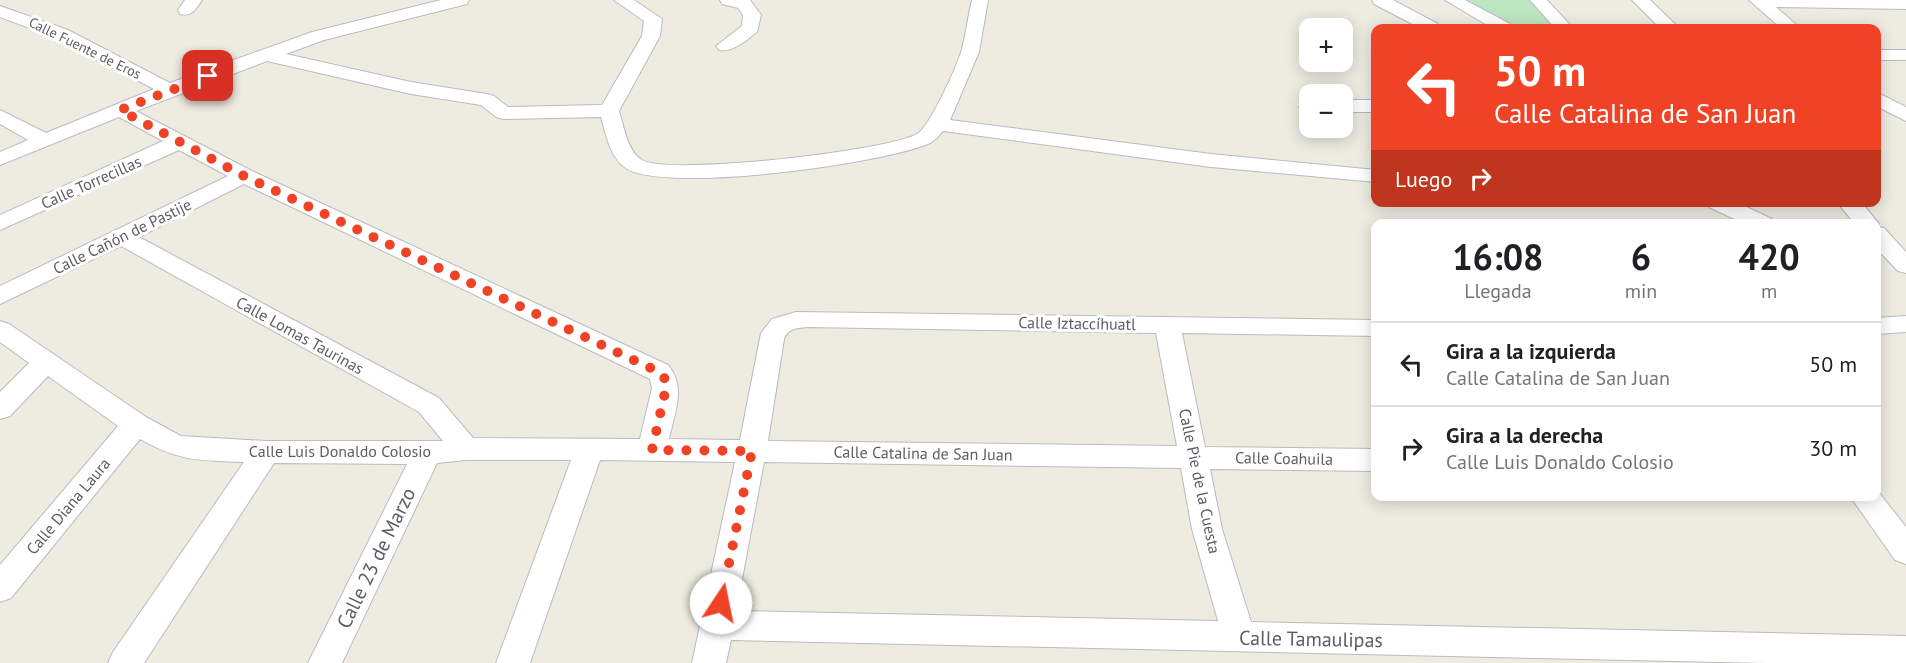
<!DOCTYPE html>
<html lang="es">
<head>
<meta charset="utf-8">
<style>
	body { margin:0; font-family:"PT Sans",sans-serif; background:#f2f2f2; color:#202124; height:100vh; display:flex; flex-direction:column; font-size:22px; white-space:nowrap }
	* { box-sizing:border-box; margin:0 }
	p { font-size:20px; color:#757577 }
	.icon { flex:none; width:33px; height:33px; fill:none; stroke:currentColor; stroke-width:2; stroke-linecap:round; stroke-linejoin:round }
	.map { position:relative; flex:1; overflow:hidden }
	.details { position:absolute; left:1371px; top:219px; width:510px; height:282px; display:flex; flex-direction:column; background:#fff; border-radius:12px; box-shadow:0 3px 15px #0003 }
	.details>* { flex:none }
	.banner { position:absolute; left:1371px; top:24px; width:510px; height:183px; border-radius:12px; box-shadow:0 3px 15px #0003; background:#f04325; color:#fff; overflow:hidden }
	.controls { position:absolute; left:1299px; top:18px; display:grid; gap:12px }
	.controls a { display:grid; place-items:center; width:54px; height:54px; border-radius:12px; background:#fff; box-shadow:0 3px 15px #0003; font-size:30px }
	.pin { position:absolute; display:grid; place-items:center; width:51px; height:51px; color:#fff; margin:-26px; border-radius:12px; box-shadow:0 3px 9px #0006 }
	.me { position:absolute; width:66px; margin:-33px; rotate:11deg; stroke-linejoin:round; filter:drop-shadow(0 0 4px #0008) }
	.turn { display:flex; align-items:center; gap:21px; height:126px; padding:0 24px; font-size:27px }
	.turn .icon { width:78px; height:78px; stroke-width:2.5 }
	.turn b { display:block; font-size:42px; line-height:51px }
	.then { display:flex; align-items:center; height:57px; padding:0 24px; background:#0003; gap:12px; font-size:22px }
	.eta { display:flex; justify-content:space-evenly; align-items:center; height:102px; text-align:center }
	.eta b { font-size:36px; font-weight:800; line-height:42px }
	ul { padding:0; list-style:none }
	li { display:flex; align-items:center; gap:18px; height:84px; padding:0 24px; border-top:2px solid #e0e0e0 }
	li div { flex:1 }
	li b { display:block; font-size:22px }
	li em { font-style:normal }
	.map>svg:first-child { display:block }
	.green { fill:#bce6bf }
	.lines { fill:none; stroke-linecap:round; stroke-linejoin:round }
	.minor-casing { stroke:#b9bbc1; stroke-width:2 }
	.minor { fill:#fff; fill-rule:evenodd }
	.route { stroke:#f04325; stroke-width:10; stroke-dasharray:0 18 }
	.labels { text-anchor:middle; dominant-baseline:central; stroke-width:6; stroke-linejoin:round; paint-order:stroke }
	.far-street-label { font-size:14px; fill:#5a5d63; stroke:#fff }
	.street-label { font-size:16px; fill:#5a5d63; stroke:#fff }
	.near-street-label { font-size:20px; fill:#5a5d63; stroke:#fff }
</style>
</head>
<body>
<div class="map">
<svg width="1906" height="663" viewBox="0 0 1906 663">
	<rect width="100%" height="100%" fill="#eeece1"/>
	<path class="green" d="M 1467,0 L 1531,0 L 1556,28 L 1517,28 Z"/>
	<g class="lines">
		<defs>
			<path id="minor" d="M 185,0 L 202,0 C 196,9 192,17 180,14 L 178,10 Z
				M 441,0 L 469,0 L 467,4 L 324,40 L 286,54 L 411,82 L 487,94 L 494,96 L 508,107 L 602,105 L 642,36 L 644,21 L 614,0 L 634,0 L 662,19 L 660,36 L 619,111 C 624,126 627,151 642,160 C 669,176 887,151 917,134 C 930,127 958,64 962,49 C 966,33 968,16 972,0 L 988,0 L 979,52 L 950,120 L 1211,154 L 1376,170 L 1376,182 L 1211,167 L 943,131 C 939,135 935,141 930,143 C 883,164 669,193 627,169 C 610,158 606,135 601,117 L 503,119 L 496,117 L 481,105 L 411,94 L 267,61 L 136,111 L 252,171 L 668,365 C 687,387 674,414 669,439 L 740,440 L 761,333 L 772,319 L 796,312 L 1376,320 L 1376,336 L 1182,333 L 1205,447 L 1376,449 L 1376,471 L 1210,469 L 1222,529 L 1251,622 L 1906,636 L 1906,663 L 1765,663 L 731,640 L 726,663 L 692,663 L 735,462 L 600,460 L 530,663 L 496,663 L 571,460 L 466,460 L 437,463 L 342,663 L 308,663 L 407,464 L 274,463 L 144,663 L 108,663 L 113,652 L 244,462 C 199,460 180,462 140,439 L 11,598 L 0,602 L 0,565 L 118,426 L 48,376 L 10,416 L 0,419 L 0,392 L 29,363 L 0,342 L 0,321 L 9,324 L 146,417 L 181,436 L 266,441 L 443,441 L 419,412 L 121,246 L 0,304 L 0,286 L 228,176 L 179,150 L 0,230 L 0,215 L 163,141 L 119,117 L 0,165 L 0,152 L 28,140 L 0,124 L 0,110 L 46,133 L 154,89 L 56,38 L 0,17 L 0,6 L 68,30 L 170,83 L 312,32 ZM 244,184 L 650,379 L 652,388 L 640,439 L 473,438 L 439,398 L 139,237 ZM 808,327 L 1156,333 L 1177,446 L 768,441 L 784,339 C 788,328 798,328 808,327 ZM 764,462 L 1181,468 L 1192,529 L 1218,621 L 736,611 Z
				M 720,0 L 750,0 L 761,15 L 757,32 C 746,40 733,53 719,50 L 716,46 L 742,26 L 743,15 L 738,8 L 722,4 Z
				M 1372,0 L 1393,0 L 1438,24 L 1441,28 L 1420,28 L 1374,4 Z
				M 1445,0 L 1465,0 L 1510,24 L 1513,28 L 1492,28 Z
				M 1530,0 L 1547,0 L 1573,28 L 1555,28 Z
				M 1632,0 L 1650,0 L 1679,28 L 1660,28 Z
				M 1749,0 L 1906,0 L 1906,9 L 1776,7 L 1800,28 L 1781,28 Z
				M 1876,50 L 1906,50 L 1906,60 L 1876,60 Z
				M 1876,92 L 1906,107 L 1906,121 L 1876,106 Z
				M 1342,100 L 1376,100 L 1376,112 L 1342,112 Z
				M 1309,101 L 1310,113 L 1302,111 L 1299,107 L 1302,103 Z
				M 1706,202 L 1736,202 L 1772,219 L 1775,224 L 1745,224 L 1709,207 Z
				M 1837,202 L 1861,202 L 1879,224 L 1878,227 L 1884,228 L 1906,252 L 1906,273 L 1898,271 L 1876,248 L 1876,224 L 1855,224 Z
				M 1906,316 L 1906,332 L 1876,334 L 1876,318 Z
				M 1876,489 L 1906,527 L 1906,564 L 1895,560 L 1850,496 L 1876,496 Z"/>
		</defs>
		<use href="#minor" class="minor-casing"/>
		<use href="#minor" class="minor"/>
	</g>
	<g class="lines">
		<path class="route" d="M 208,76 L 120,110 L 244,176 L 659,372 L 665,379 L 666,388 L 652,450 L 752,451 L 721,603"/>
	</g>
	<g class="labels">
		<g class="far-street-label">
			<text transform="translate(85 48) rotate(26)">Calle Fuente de Eros</text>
		</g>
		<g class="street-label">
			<text transform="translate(91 182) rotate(-24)">Calle Torrecillas</text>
			<text transform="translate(122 236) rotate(-26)">Calle Cañón de Pastije</text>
			<text transform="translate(1077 323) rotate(1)">Calle Iztaccíhuatl</text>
			<text transform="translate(300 335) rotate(29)">Calle Lomas Taurinas</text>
			<text x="340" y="451">Calle Luis Donaldo Colosio</text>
			<text transform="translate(923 453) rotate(1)">Calle Catalina de San Juan</text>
			<text transform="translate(1284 458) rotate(1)">Calle Coahuila</text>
			<text transform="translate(1200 481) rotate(78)">Calle Pie de la Cuesta</text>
			<text transform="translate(68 506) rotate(-50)">Calle Diana Laura</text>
		</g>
		<g class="near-street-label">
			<text transform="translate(376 558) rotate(-64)">Calle 23 de Marzo</text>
			<text transform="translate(1311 639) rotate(1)">Calle Tamaulipas</text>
		</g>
	</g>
</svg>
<div class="controls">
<a>+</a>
<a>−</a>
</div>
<div class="pin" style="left:208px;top:76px;background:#d93025"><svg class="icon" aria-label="arrive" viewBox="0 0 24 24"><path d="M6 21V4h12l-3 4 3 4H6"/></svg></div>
<svg class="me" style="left:721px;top:603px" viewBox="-20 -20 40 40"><circle r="19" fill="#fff"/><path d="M0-13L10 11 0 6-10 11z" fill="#f04325"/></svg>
<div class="banner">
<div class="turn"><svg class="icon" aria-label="left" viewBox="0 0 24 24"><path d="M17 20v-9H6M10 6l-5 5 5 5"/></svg><div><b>50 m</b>Calle Catalina de San Juan</div></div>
<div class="then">Luego<svg class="icon" aria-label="right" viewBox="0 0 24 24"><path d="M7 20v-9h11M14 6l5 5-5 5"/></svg></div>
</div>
<section class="details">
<div class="eta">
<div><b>16:08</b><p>Llegada</p></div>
<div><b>6</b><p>min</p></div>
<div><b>420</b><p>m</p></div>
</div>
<ul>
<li><svg class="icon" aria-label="left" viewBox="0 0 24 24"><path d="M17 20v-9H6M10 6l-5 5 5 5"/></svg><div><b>Gira a la izquierda</b><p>Calle Catalina de San Juan</p></div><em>50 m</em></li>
<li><svg class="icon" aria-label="right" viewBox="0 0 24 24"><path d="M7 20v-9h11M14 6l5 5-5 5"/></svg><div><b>Gira a la derecha</b><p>Calle Luis Donaldo Colosio</p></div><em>30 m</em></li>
</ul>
</section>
</div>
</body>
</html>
